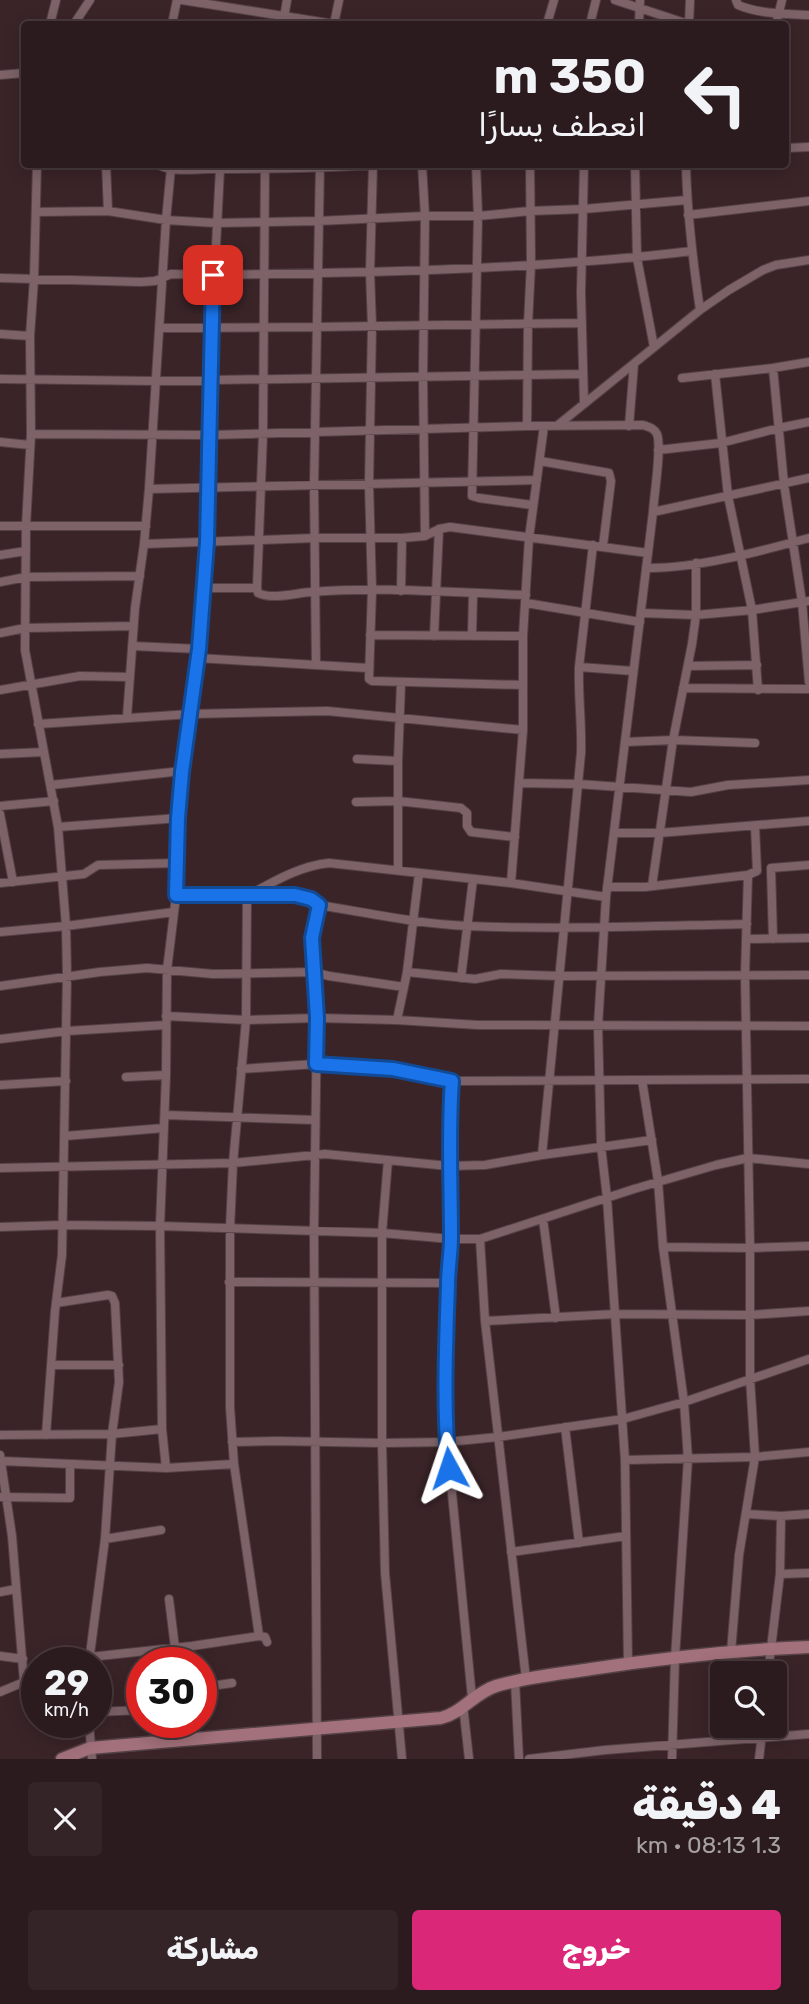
<!DOCTYPE html>
<html lang="ar">
<head>
<meta charset="utf-8">
<style>
	body { margin:0; font-family:Rubik,"Noto Naskh Arabic",sans-serif; background:#342427; color:#f1f3f6; direction:rtl; height:100vh; display:flex; flex-direction:column; font-size:26px; white-space:nowrap }
	* { box-sizing:border-box; margin:0 }
	p { font-size:23px; color:#a6a1a4 }
	.icon { flex:none; width:38px; height:38px; fill:none; stroke:currentColor; stroke-width:2; stroke-linecap:round; stroke-linejoin:round }
	.map { position:relative; height:1759px; overflow:hidden; direction:ltr }
	.side { display:flex; flex-direction:column; background:#2c1b1e; flex:1 }
	.side>* { flex:none }
	.banner { position:absolute; left:21px; top:21px; width:768px; height:147px; border-radius:7px; box-shadow:0 4px 18px #0003,0 0 0 2px #48393c; direction:rtl; background:#2c1b1e; color:#f1f3f6; overflow:hidden }
	.buttons { position:absolute; left:710px; top:1661px; display:grid; gap:14px }
	.buttons a { display:grid; place-items:center; width:77px; height:77px; border-radius:7px; background:#2c1b1e; box-shadow:0 4px 18px #0003,0 0 0 2px #48393c; font-size:35px }
	.speed { position:absolute; left:21px; top:1647px; display:flex; gap:14px; font-size:35px; font-weight:700; text-align:center }
	.speed>* { display:grid; place-content:center; width:91px; height:91px; border-radius:50%; background:#2c1b1e; box-shadow:0 4px 18px #0003,0 0 0 2px #48393c; line-height:1 }
	.speed small { font-size:18px; font-weight:400 }
	.speed .limit { border:10px solid #d22; background:#fff; color:#111 }
	.pin { position:absolute; display:grid; place-items:center; width:60px; height:60px; color:#fff; margin:-30px; border-radius:14px; box-shadow:0 4px 10px #0006 }
	.me { position:absolute; width:77px; margin:-38px; rotate:355deg; stroke-linejoin:round; filter:drop-shadow(0 0 5px #0008) }
	.turn { display:flex; align-items:center; gap:24px; height:147px; padding:0 28px; font-size:32px }
	.turn .icon { width:91px; height:91px; stroke-width:2.5 }
	.turn b { display:block; font-size:49px; line-height:60px }
	.round { display:grid; place-items:center; flex:none; width:74px; height:74px; border-radius:7px; background:#342427 }
	.summary { display:flex; align-items:center; justify-content:space-between; height:119px; padding:0 28px }
	h1 { font-size:42px; font-weight:800; line-height:52px }
	.cta { display:flex; gap:14px; margin-top:auto; padding:14px 28px }
	.cta a { flex:1; height:80px; border-radius:7px; background:#db2777; color:#fff; font-size:28px; font-weight:800; line-height:80px; text-align:center }
	.cta a+a { background:#342427; color:#f1f3f6 }
	.map>svg:first-child { display:block }
	.lines { fill:none; stroke-linecap:round; stroke-linejoin:round }
	.street-casing { stroke:#554246; stroke-width:10 }
	.secondary-casing { stroke:#554246; stroke-width:15 }
	.street { stroke:#7d6368; stroke-width:8 }
	.secondary { stroke:#a3717b; stroke-width:12 }
	.route-casing { stroke:#114b97; stroke-width:18 }
	.route { stroke:#1a73e8; stroke-width:12 }
</style>
</head>
<body>
<div class="map">
<svg width="809" height="1759" viewBox="0 0 809 1759">
	<rect width="100%" height="100%" fill="#3a2428"/>
	<g class="lines">
		<defs>
			<path id="street" d="M 182,0 L 334,24
				M 615,0 L 688,24
				M 736,0 L 738,5 C 759,14 786,14 809,15
				M 50,24 L 56,0
				M 74,24 L 90,0
				M 172,24 L 177,0
				M 283,24 L 287,0
				M 334,24 L 339,0
				M 547,24 L 554,0
				M 590,24 L 596,0
				M 639,24 L 640,0
				M 689,24 L 690,0
				M 776,24 L 782,0
				M 0,75 L 24,73
				M 786,148 L 809,147
				M 37,164 L 34,279 L 30,336 L 31,434 L 26,526 L 25,650 L 58,827 L 66,926 L 67,976 L 62,1255 L 55,1311 L 46,1435
				M 106,164 L 108,211
				M 157,164 C 170,173 194,169 210,169 C 270,169 329,168 389,164
				M 265,164 L 263,433 L 257,588 L 258,593 C 272,600 296,593 311,592 C 382,586 455,593 526,595
				M 320,164 L 314,486 L 316,665 L 368,668
				M 373,164 L 370,272 C 478,269 585,264 692,251
				M 422,164 L 425,216 L 423,377 L 425,536
				M 476,164 L 478,216 L 472,496 L 479,498 L 532,505
				M 584,164 L 581,293 L 584,403
				M 635,164 L 637,258 L 654,347
				M 686,164 C 687,214 693,262 700,310
				M 36,212 L 108,211 L 166,220 L 216,223 L 318,221 L 425,216 L 478,216 L 530,211 L 584,209 L 687,200
				M 688,215 L 809,201
				M 0,278 L 141,282 L 155,281 L 171,274 L 213,275 L 370,272 L 372,326 L 369,484 L 372,590 L 369,679 L 372,681 L 523,685
				M 160,328 L 316,327 L 582,323
				M 0,334 L 30,336
				M 773,368 L 784,484 L 802,602 L 809,682
				M 715,374 L 728,496 L 752,610 L 758,690
				M 682,378 L 773,368 L 809,362
				M 0,379 L 155,381 L 582,374
				M 558,425 L 700,310 L 729,290 L 763,270 L 776,265 L 809,260
				M 527,426 L 528,324 L 531,264 L 530,164
				M 629,426 L 634,364
				M 31,434 L 210,435 L 527,426 L 643,425 C 649,427 654,428 657,434 C 662,447 654,495 653,512 L 606,897 L 598,1026 L 601,1146 L 607,1198 L 625,1460 L 628,1664
				M 0,442 L 30,445
				M 658,450 L 721,443 L 779,428 L 809,422
				M 540,461 L 609,473 L 611,481 L 603,546
				M 149,489 L 537,480
				M 653,512 L 809,478
				M 0,526 L 146,526
				M 144,544 L 315,538 L 402,538 L 425,536 L 439,529 L 450,527 L 648,553
				M 0,555 L 26,551
				M 646,568 C 696,569 761,551 809,538
				M 0,582 L 26,577 L 140,576
				M 203,588 L 257,588
				M 401,591 L 402,538
				M 526,603 L 640,622
				M 641,613 L 696,615 L 752,610 L 809,601
				M 0,633 L 25,628 L 133,626
				M 370,635 L 523,636
				M 472,635 L 473,594
				M 434,636 L 439,529
				M 132,646 L 199,649
				M 198,658 L 316,665
				M 688,666 L 757,665
				M 579,667 L 633,671
				M 683,688 L 809,689
				M 0,690 L 80,676 L 129,677
				M 127,717 L 135,608 L 144,544 L 149,489 L 166,220 L 171,168
				M 38,724 L 191,714 L 327,711 L 523,730
				M 625,742 L 673,740 L 755,743
				M 0,754 L 44,752
				M 357,759 L 398,761
				M 519,783 L 578,784 L 691,792 L 728,785 L 809,780
				M 51,785 L 182,771
				M 356,802 L 398,801 L 461,808 L 467,813 L 467,826 L 471,832 L 515,837
				M 0,806 L 54,801
				M 0,814 L 13,882
				M 58,827 L 179,818
				M 614,833 L 659,833 L 809,821
				M 398,870 L 398,761 L 401,683
				M 0,883 L 84,874 L 98,865 L 178,863
				M 511,883 L 523,730 L 523,636 L 529,538 L 544,426
				M 652,886 L 673,740 L 692,644 L 696,615 L 696,563
				M 607,887 L 645,887 L 748,875
				M 176,895 L 295,895 L 311,899 L 319,905 L 314,928 L 312,948 L 317,1018 L 314,1231 L 317,1759
				M 319,905 C 369,913 418,924 468,926 C 561,930 654,926 747,924
				M 0,932 L 66,926 L 174,912
				M 746,939 L 809,938
				M 773,939 L 771,868 L 809,865
				M 407,972 L 419,873
				M 461,978 L 473,879
				M 0,986 L 100,972 L 147,968 L 213,974 L 313,972 L 329,976 L 404,987 L 407,972 L 475,979 L 501,974 L 560,976 L 809,975
				M 166,1016 L 246,1020 L 317,1018 L 397,1020 L 478,1025 L 809,1026
				M 397,1020 L 404,987
				M 0,1039 L 67,1031 L 166,1025
				M 241,1069 L 316,1064 L 393,1069 L 452,1081 L 809,1079
				M 126,1077 L 166,1075
				M 642,1080 L 658,1181 L 663,1247 L 684,1402 L 688,1459 L 675,1658 L 672,1759
				M 452,1081 L 449,1166 L 451,1239 L 446,1356 L 447,1442 L 472,1698
				M 0,1085 L 66,1081
				M 165,1115 L 315,1120
				M 65,1136 L 164,1128
				M 542,1155 L 581,753 C 582,724 578,696 579,667 L 593,545
				M 388,1160 L 382,1233 L 382,1443 L 385,1573 L 402,1759
				M 0,1168 L 233,1163 L 325,1154 L 449,1166 L 485,1165 L 542,1155 L 652,1140
				M 543,1219 L 556,1318
				M 0,1227 L 63,1225 L 160,1226 L 382,1233 L 451,1239 L 480,1239 L 634,1189 L 716,1165 L 748,1158 L 809,1164
				M 480,1239 L 485,1321 L 526,1679
				M 663,1247 L 750,1248 L 809,1246
				M 229,1282 L 448,1283
				M 56,1303 L 108,1295 L 112,1296 L 115,1303 L 119,1382 L 112,1434 L 105,1539 L 89,1662
				M 485,1321 L 615,1314 L 749,1315 L 809,1311
				M 51,1365 L 119,1365
				M 565,1427 L 579,1543
				M 0,1435 L 112,1434 L 162,1429
				M 232,1442 L 277,1441 L 382,1443 L 447,1442 L 498,1437 L 623,1419 L 684,1402 L 809,1359
				M 0,1455 L 12,1536 L 24,1682
				M 625,1460 L 755,1457 L 809,1452
				M 1,1461 L 166,1468 L 234,1464
				M 166,1468 L 162,1429 L 160,1226 L 166,1075 L 167,970 L 178,880 L 179,818 L 182,771 L 199,649 L 207,543 L 209,381 L 220,169
				M 1,1497 L 70,1498 L 70,1465
				M 747,1514 L 781,1516 L 809,1514
				M 105,1539 L 161,1530
				M 511,1552 L 626,1536
				M 780,1574 L 809,1573
				M 0,1592 L 16,1589
				M 169,1599 L 175,1648
				M 259,1636 L 234,1464 L 230,1407 L 230,1228 L 233,1163 L 246,1020 L 247,896 C 273,882 299,866 329,863 L 511,883 L 606,897
				M 731,1652 L 739,1555 L 755,1457 L 750,1378 L 750,1248 L 745,975 L 748,875 L 757,871 L 755,826
				M 0,1656 L 23,1659
				M 90,1657 L 192,1646 L 259,1636 L 265,1637 L 267,1642
				M 768,1673 L 780,1574 L 781,1516
				M 515,1681 L 519,1759
				M 201,1691 L 211,1686 L 232,1683
				M 0,1692 L 24,1682 L 37,1680
				M 463,1705 L 469,1759
				M 96,1712 L 142,1710
				M 89,1722 L 92,1759
				M 529,1759 L 605,1750 L 809,1734
				M 759,1759 L 763,1726"/>
			<path id="secondary" d="M 62,1759 L 90,1748 L 441,1718 C 462,1713 474,1693 496,1686 C 526,1677 559,1674 591,1669 C 663,1658 736,1650 809,1647"/>
		</defs>
		<use href="#street" class="street-casing"/>
		<use href="#secondary" class="secondary-casing"/>
		<use href="#street" class="street"/>
		<use href="#secondary" class="secondary"/>
	</g>
	<g class="lines">
		<defs>
			<path id="route" d="M 213,275 L 207,542 L 199,649 L 182,772 L 178,818 L 176,895 L 295,895 L 311,899 L 319,905 L 312,938 L 317,1018 L 316,1064 L 393,1069 L 452,1081 C 448,1133 451,1185 451,1237 C 451,1253 448,1269 448,1285 C 446,1346 443,1407 449,1468"/>
		</defs>
		<use href="#route" class="route-casing"/>
		<use href="#route" class="route"/>
	</g>
</svg>
<div class="buttons">
<a><svg class="icon" aria-label="search" viewBox="0 0 24 24"><circle cx="10" cy="10" r="6"/><path d="M15 15l6 6"/></svg></a>
</div>
<div class="speed"><div>29<small>km/h</small></div><div class="limit">30</div></div>
<div class="pin" style="left:213px;top:275px;background:#d93025"><svg class="icon" aria-label="arrive" viewBox="0 0 24 24"><path d="M6 21V4h12l-3 4 3 4H6"/></svg></div>
<svg class="me" style="left:449px;top:1468px" viewBox="-20 -20 40 40"><path d="M0-17L14 15 0 8-14 15z" fill="#1a73e8" stroke="#fff" stroke-width="4"/></svg>
<div class="banner">
<div class="turn"><svg class="icon" aria-label="left" viewBox="0 0 24 24"><path d="M17 20v-9H6M10 6l-5 5 5 5"/></svg><div><b>350 m</b>انعطف يسارًا</div></div>
</div>
</div>
<section class="side">
<div class="summary"><div><h1>4 دقيقة</h1><p>1.3 km · 08:13</p></div><a class="round"><svg class="icon" aria-label="close" viewBox="0 0 24 24"><path d="M6 6l12 12M18 6L6 18"/></svg></a></div>
<div class="cta"><a>خروج</a><a>مشاركة</a></div>
</section>
</body>
</html>
